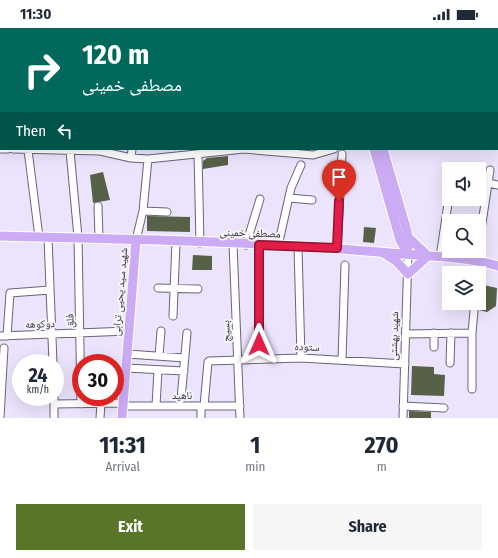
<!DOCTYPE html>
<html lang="en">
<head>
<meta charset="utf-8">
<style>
	body { margin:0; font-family:"Fira Sans Condensed","Noto Naskh Arabic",sans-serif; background:#f6f6f7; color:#1f2937; height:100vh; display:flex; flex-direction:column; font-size:15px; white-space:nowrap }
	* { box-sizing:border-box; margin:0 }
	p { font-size:13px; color:#747a83 }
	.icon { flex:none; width:22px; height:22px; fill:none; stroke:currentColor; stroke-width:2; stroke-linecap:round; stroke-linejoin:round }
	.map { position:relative; height:390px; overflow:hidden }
	.sheet { display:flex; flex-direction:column; background:#fff; flex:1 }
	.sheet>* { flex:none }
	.hud { position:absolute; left:0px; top:0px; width:498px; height:122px; box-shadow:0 4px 16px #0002; background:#00695c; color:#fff; overflow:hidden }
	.tools { position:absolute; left:442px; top:134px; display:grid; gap:8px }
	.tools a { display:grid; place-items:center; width:44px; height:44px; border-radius:0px; background:#fff; box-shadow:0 4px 16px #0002; font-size:20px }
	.speed { position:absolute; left:12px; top:326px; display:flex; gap:8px; font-size:20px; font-weight:700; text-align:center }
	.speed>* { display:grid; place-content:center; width:52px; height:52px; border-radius:50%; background:#fff; box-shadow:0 4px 16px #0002; line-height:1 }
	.speed small { font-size:10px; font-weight:400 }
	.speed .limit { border:6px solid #d22; background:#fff; color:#111 }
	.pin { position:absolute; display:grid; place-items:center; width:34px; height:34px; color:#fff; margin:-41px -17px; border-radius:50% 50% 50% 0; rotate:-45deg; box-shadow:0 0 4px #0007 }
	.pin .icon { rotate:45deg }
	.me { position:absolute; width:44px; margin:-22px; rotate:0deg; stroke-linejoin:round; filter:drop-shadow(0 0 3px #0008) }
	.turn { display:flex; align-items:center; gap:14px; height:84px; padding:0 16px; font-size:18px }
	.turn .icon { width:52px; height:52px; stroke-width:2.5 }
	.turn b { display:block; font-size:28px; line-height:34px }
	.then { display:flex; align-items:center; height:38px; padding:0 16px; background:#0003; gap:8px; font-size:15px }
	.eta { display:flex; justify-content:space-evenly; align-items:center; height:68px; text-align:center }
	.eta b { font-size:24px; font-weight:700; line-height:28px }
	.cta { display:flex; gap:8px; margin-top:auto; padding:8px 16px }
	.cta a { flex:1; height:46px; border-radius:0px; background:#597529; color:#fff; font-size:16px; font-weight:700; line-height:46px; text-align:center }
	.cta a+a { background:#f6f6f7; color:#1f2937 }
	.status { display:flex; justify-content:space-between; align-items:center; height:28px; padding:0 20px; background:#fff; direction:ltr }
	.status svg { height:11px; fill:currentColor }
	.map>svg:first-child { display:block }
	.building { fill:#566147 }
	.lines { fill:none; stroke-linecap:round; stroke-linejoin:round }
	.minor-casing { stroke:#6b627c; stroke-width:9 }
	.major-casing { stroke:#fff; stroke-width:11 }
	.minor { stroke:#fff; stroke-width:7 }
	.major { stroke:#cbacf4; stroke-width:9 }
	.route-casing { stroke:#92132f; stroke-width:10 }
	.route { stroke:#e11d48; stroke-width:7 }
	.labels { text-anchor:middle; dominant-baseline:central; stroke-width:4; stroke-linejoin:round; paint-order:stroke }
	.street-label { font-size:11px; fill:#312d39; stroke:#f6f4fa }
</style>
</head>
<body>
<div class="status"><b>11:30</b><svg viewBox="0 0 49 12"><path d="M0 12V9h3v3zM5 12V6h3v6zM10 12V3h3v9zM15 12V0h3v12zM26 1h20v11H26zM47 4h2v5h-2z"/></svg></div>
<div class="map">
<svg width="498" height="390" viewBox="0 0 498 390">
	<rect width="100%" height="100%" fill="#ece4fc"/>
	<path class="building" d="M 228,128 L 228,137 L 203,141 L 203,133 L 207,130 Z
		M 103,144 L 110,172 L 93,175 L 90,147 Z
		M 147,188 L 190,189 L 190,204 L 147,203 Z
		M 364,199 L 376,200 L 374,215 L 363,214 Z
		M 193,227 L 212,228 L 212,242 L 192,242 Z
		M 479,256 L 497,260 L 496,278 L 487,284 L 479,282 L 475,278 L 471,279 L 460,276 L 479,275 Z
		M 412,338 L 434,339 L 434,346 L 445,347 L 444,368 L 411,367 Z
		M 409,383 L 431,384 L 431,390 L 409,390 Z"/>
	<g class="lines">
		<defs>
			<path id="minor" d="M 60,0 L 60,1
				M 118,1 L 118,0
				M 146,1 L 146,0
				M 238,1 L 238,0
				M 487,1 L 488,0
				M 0,30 L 1,30
				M 497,34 L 498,34
				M 0,121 L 8,121
				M 13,121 L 100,123 L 131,130 L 148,131 L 244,121 L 313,127 L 334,121
				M 28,122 L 39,209
				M 70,123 L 78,209 L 81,376
				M 198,126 L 200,215
				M 131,130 L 132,121
				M 488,155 L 498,157
				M 289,170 L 312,172
				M 98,178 L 99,210
				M 143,183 L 167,184
				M 48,209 L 53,335
				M 136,212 L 143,183 L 148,131
				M 479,215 L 490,142
				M 233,216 L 240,390
				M 246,217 L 260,171
				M 278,218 L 291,160 L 301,137
				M 298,219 L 301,330
				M 337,221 L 342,126
				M 440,229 L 448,176
				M 476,234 L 478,223
				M 158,260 L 198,261
				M 173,288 L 176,214
				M 406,306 L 472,305
				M 0,308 L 129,303
				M 7,308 L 10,265 L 50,262
				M 434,319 L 434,305
				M 127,326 L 185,330
				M 159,328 L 161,303
				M 259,330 L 259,217
				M 342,332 L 345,237
				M 450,335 L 451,305
				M 126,340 L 184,343
				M 472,361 L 472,305 L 474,283
				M 181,371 L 187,305
				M 54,376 L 124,375
				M 123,378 L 240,378
				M 156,378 L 158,342
				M 201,378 L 201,390
				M 204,378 L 208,334 L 209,333 L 301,330 L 405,336
				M 403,378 L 444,380
				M 0,390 L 4,320
				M 54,390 L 54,369
				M 100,390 L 101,375
				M 403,390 L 408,226"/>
			<path id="major" d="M 349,0 L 349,1
				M 355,0 L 355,1
				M 374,121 L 400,212 L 408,226
				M 383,121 L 407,203 L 408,225
				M 0,208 C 126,211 253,213 378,224 C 417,228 460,227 498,238
				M 383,225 L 396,233 L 408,246 L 428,228 L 407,208
				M 122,390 L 136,212"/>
		</defs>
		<use href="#minor" class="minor-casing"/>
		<use href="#major" class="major-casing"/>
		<use href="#minor" class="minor"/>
		<use href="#major" class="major"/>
	</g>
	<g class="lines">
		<defs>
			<path id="route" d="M 259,316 L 259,217 L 337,220 L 339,173"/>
		</defs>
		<use href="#route" class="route-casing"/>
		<use href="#route" class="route"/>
	</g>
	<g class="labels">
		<g class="street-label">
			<text transform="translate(250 205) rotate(2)">مصطفی خمینی</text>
			<text transform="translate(120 264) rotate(-85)">شهید سید یحیی ترابی</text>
			<text transform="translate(70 293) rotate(-92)">فلق</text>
			<text transform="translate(40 296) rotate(-2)">دوکوهه</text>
			<text transform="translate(226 303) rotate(-92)">بسیج</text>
			<text transform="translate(394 308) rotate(-88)">شهید بهشتی</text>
			<text transform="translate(307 319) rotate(2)">ستوده</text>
			<text x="182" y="367">ناهید</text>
		</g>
	</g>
</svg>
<div class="tools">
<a><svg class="icon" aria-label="sound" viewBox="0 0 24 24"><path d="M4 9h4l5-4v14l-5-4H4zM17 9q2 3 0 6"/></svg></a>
<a><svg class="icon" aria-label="search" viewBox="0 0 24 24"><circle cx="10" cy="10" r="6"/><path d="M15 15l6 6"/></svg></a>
<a><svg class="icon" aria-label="layers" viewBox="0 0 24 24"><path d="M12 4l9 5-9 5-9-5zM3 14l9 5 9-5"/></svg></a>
</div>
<div class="speed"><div>24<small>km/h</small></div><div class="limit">30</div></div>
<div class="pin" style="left:339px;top:173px;background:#d93025"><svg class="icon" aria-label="arrive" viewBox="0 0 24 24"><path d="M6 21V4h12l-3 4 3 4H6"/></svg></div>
<svg class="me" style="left:259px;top:316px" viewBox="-20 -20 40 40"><path d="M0-17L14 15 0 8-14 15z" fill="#e11d48" stroke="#fff" stroke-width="4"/></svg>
<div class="hud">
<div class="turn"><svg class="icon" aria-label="right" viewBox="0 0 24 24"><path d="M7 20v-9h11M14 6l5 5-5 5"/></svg><div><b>120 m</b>مصطفی خمینی</div></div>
<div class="then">Then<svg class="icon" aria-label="left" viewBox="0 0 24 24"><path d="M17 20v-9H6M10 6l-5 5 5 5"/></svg></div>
</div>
</div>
<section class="sheet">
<div class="eta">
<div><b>11:31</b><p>Arrival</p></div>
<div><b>1</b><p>min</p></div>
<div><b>270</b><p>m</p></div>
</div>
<div class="cta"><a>Exit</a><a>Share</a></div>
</section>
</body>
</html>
